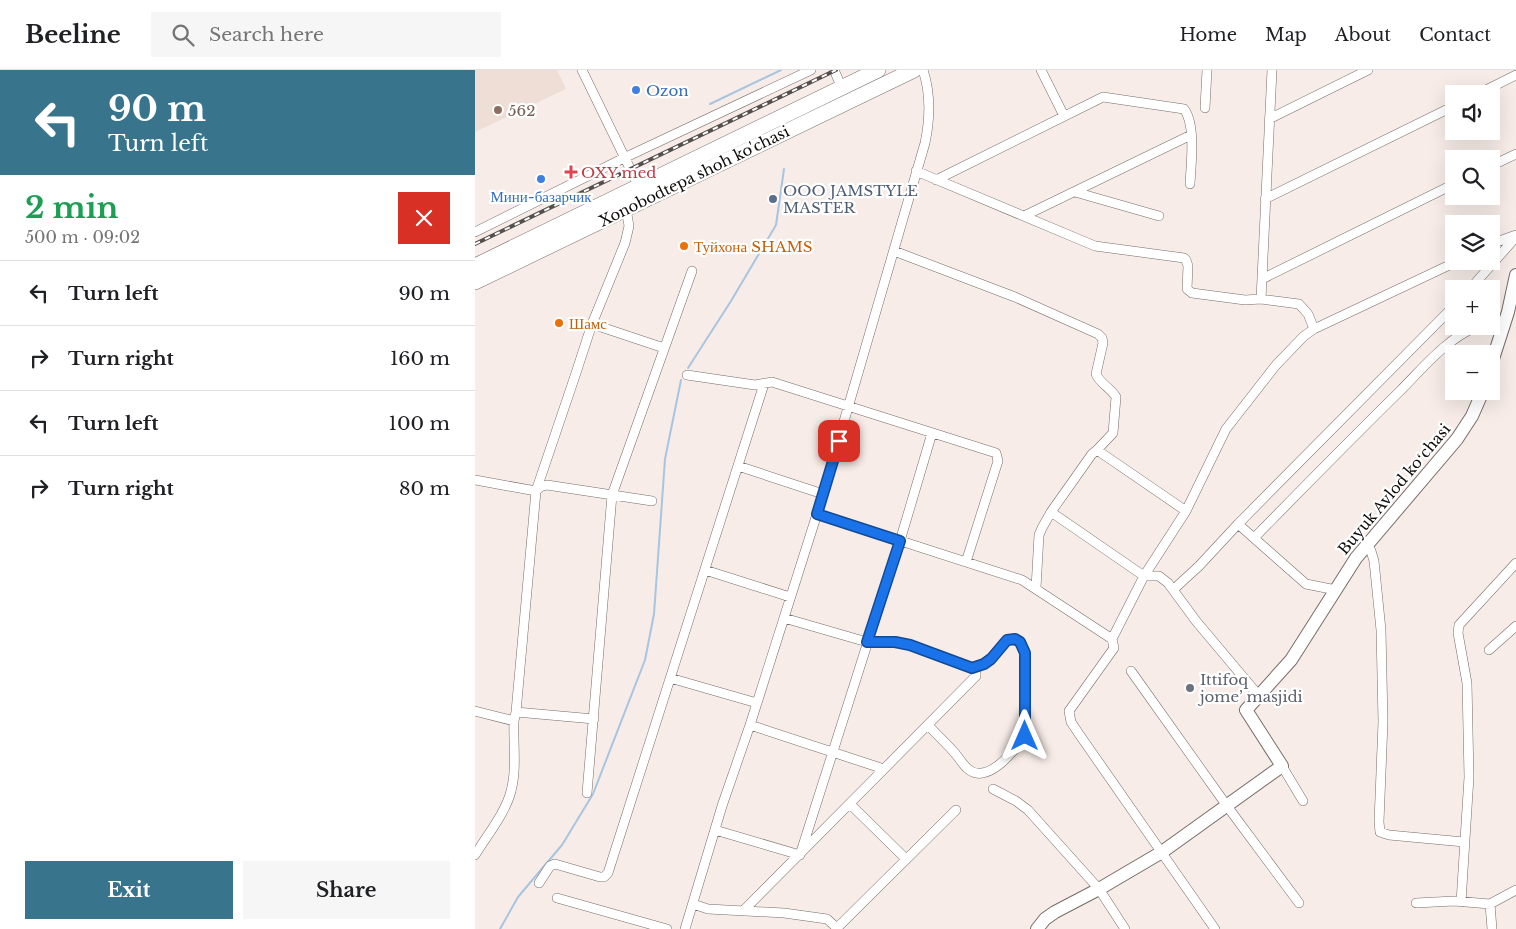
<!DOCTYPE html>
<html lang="en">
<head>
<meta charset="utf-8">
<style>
	body { margin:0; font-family:"Libre Baskerville",serif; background:#f6f6f6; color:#202124; height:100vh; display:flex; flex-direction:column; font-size:19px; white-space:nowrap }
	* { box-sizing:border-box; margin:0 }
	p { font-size:16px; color:#757577 }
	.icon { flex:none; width:28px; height:28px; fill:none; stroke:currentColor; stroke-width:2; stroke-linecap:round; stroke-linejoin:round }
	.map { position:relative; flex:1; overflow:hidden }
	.side { display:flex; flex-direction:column; background:#fff; width:475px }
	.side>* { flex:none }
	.guide { background:#38758c; color:#fff; overflow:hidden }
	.controls { position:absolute; left:970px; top:15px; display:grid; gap:10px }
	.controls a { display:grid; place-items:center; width:55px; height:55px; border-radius:0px; background:#fff; box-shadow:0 5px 20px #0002; font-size:25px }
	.pin { position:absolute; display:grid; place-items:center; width:42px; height:42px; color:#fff; margin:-21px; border-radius:10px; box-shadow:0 2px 8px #0006 }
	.me { position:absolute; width:55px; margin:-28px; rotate:0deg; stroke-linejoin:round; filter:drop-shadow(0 0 4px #0008) }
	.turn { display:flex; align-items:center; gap:18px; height:105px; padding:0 25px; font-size:22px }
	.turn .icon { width:65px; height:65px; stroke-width:2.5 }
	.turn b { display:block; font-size:35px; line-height:42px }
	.round { display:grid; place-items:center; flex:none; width:52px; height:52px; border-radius:0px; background:#f6f6f6 }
	.summary { display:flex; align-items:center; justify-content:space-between; height:85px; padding:0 25px }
	h1 { font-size:30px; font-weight:700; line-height:38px; color:#1e9e55 }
	.action { display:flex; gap:10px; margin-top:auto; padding:10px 25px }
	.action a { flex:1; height:58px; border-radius:0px; background:#38758c; color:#fff; font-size:20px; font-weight:700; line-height:58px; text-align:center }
	.action a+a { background:#f6f6f6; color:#202124 }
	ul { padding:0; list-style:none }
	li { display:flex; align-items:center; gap:15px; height:65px; padding:0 25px; border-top:1px solid #e0e0e0 }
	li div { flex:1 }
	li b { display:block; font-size:19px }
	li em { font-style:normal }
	header { display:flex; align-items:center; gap:30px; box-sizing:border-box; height:70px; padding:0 25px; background:#fff; border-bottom:1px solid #e0e0e0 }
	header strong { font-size:24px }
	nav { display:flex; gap:28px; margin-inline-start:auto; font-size:18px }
	.search { width:350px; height:45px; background:#f6f6f6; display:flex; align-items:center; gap:12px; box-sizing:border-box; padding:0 18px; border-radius:0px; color:#757577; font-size:19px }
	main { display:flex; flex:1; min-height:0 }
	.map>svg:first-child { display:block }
	.built { fill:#efded6 }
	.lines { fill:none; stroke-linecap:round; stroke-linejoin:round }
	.stream { stroke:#a7c5e0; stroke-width:2 }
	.street-casing { stroke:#766d69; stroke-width:10 }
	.secondary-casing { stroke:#766d69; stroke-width:14 }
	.highway-casing { stroke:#766d69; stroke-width:16 }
	.street { stroke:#fff; stroke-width:9 }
	.secondary { stroke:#fff; stroke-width:12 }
	.highway { stroke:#fff; stroke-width:15 }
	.rail-casing { stroke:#554f4d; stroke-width:4 }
	.rail { stroke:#fff; stroke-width:2; stroke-dasharray:5.5; stroke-linecap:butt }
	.route-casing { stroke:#114b97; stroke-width:12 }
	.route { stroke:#1a73e8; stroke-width:9 }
	.shop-dot { fill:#3f7fe0; stroke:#fff; stroke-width:2 }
	.education-dot { fill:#8d6e63; stroke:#fff; stroke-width:2 }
	.health-dot { fill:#e0444e; stroke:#fff; stroke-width:2 }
	.service-dot { fill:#5c6f8a; stroke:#fff; stroke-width:2 }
	.food-dot { fill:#e8710a; stroke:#fff; stroke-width:2 }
	.worship-dot { fill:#6b7280; stroke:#fff; stroke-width:2 }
	.labels { text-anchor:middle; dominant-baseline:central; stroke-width:4.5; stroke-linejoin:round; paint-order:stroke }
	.shop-label { font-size:15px; fill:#366cbe; stroke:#fff; text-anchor:start }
	.education-label { font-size:15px; fill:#785e54; stroke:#fff; text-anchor:start }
	.health-label { font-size:15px; fill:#be3a42; stroke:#fff; text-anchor:start }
	.street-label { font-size:15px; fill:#0f0c0a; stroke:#fff }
	.service-label { font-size:15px; fill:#4e5e75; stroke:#fff; text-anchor:start }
	.food-label { font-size:15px; fill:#c56008; stroke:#fff; text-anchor:start }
	.worship-label { font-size:15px; fill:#5b616d; stroke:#fff; text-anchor:start }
</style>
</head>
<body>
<header>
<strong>Beeline</strong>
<div class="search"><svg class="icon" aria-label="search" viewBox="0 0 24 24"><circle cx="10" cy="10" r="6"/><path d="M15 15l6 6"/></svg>Search here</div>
<nav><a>Home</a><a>Map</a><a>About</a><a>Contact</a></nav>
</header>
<main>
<section class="side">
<div class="guide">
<div class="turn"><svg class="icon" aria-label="left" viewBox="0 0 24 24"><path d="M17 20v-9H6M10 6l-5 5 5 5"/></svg><div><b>90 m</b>Turn left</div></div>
</div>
<div class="summary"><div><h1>2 min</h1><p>500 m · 09:02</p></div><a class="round" style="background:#d93025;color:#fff"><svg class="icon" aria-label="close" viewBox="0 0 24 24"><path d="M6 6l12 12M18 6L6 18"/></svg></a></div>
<ul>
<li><svg class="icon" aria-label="left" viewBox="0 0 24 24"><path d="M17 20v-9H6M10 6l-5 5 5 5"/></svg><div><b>Turn left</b></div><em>90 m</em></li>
<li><svg class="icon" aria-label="right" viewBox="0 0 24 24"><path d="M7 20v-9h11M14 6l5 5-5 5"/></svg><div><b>Turn right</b></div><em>160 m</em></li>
<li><svg class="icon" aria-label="left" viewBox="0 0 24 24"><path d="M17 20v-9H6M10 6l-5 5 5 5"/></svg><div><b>Turn left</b></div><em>100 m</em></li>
<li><svg class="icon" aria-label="right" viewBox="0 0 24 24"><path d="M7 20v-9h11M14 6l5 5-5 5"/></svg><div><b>Turn right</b></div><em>80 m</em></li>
</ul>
<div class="action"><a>Exit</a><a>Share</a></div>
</section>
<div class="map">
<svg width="1041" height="859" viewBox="0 0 1041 859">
	<rect width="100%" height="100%" fill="#f7ece8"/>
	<path class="built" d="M 0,0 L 82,0 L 91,19 L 0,62 Z"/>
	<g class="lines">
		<path class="stream" d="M 235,34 L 306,0
			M 213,298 L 256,231 L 301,155 L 309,99
			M 25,859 L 43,827 L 87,775 L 118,724 L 170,590 L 179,544 L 190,389 L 206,310"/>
		<defs>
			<path id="street" d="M 107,0 L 164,117
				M 359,0 L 367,18
				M 566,0 L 589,46
				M 1003,24 L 1041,5
				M 730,38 L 732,0
				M 794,49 L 893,0
				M 1016,96 L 1041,84
				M 441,101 L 620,176 L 709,188 L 711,190 L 713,196 L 712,219 L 717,223 L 770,230 L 786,229 L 824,234 L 833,244 L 839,259
				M 461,110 L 628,27 L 709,39 C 721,54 716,95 715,114
				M 600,122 L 684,146
				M 790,129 L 979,36
				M 549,146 L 716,65
				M 0,162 L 149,88 L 336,0
				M 1016,174 L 1041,165
				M 419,181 L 540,227 L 623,264 L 627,268 L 628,273 L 621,304 C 625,314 636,318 641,327 L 638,363 L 622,380 L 617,384 L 576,442 L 669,506 L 684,506 L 693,513 L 721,551 L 784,626
				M 787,209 L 979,114
				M 995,219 L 1041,167
				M 786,229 L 797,0
				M 117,254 L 189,278
				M 1016,255 L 1029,256
				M 212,305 L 280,315 L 297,312 L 521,383 L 523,391 L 491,492
				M 622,380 L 711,441
				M 263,396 L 348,424
				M 0,410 L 61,421 L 65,417 L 72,415 L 177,431
				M 342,444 L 547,510 L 637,569
				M 763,454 L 979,236
				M 780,467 C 828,418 876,369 925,321 C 948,298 972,268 1003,256
				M 892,474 L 896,481 L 899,491 L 906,560 L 908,652 L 904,752 L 905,762 L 914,765 L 989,772
				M 230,500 L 315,527
				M 561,518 L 564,465 L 567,458 L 576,442
				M 699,519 L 724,496 L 763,454 L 831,514 L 861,520
				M 1014,580 L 1041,556
				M 656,601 L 752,736 L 824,833
				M 195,608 L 282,633
				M 0,641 L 39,651
				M 41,642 L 119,649
				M 275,655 L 409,699 L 501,606 L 501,603 L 497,598 L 435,575 L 420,572 L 392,572 L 309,548
				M 453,655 C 461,664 470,672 478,681 C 483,686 487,694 493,699 C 512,715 538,682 549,668 L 551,662 L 550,583 L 545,572 L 540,569 L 532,571 C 518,584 517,591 497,598
				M 807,696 L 828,731
				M 518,719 L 541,731 L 553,740 L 624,819 L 650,859
				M 112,723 L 137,425 L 217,201
				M 375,734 L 431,789
				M 240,760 L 325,785 L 425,471 L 457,363
				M 0,785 C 11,767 31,742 36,721 C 42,699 38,673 39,651 L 41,642 L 61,421 L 100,306 L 117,254 L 150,173 L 154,156 L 151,139
				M 64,813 L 75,796 L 80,794 L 125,807 L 129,807 L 133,803 L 289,314
				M 82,828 L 192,859
				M 986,832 L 994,707 L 992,613 L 983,563 L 984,555 L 1041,493
				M 941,833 L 979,831 L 1015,834 L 1041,820
				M 218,834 L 233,839 L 309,843 L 352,849 L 362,858 L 481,740
				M 1015,834 L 1017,859
				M 269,840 L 409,699
				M 210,859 L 247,736 L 275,655 L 342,444 L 450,73 C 455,49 456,24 448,0
				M 740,859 L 604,664 L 596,652 L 594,641 L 639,578 L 637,569 L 669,506 L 711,441 L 751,359 L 801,295 L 829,266 L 839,259 L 983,191"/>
			<path id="secondary" d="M 1016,295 L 1033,242 L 1041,205
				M 562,859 L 570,849 L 580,842 L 624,819 L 687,782 L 807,696 L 771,640 L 816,590 L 881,488 L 982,369 L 997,346 L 1008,321"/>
			<path id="highway" d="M 0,196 L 403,0
				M 0,212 L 439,0"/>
		</defs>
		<use href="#street" class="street-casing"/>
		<use href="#secondary" class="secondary-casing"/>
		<use href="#highway" class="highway-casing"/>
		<use href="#street" class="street"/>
		<use href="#secondary" class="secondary"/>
		<use href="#highway" class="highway"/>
		<defs>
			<path id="rail" d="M 0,174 L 361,0"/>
		</defs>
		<use href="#rail" class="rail-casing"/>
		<use href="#rail" class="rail"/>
	</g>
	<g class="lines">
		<defs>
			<path id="route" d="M 364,371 L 342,444 L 425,471 L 392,572 L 420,572 L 435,575 L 497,598 L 509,594 L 516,589 L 532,570 L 540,569 L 545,572 L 550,583 L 550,666"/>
		</defs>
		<use href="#route" class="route-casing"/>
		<use href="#route" class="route"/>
	</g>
	<g class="shop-dot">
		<circle cx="161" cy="20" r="5"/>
		<circle cx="66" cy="109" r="5"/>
	</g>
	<circle class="education-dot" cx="23" cy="40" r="5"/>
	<path class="health-dot" d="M93.5 94.5h5v5h5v5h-5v5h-5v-5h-5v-5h5z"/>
	<circle class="service-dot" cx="298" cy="129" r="5"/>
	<g class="food-dot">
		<circle cx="209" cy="176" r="5"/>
		<circle cx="84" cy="253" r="5"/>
	</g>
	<circle class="worship-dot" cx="715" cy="618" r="5"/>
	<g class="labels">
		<g class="shop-label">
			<text x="171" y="20">Ozon</text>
			<text x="66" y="126" text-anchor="middle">Мини-базарчик</text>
		</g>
		<g class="education-label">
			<text x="33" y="40">562</text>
		</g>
		<g class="health-label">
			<text x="106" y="102">OXY med</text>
		</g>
		<g class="street-label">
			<text transform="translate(219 106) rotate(-26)">Xonobodtepa shoh ko'chasi</text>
			<text transform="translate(919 419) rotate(-50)">Buyuk Avlod koʻchasi</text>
		</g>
		<g class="service-label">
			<text x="308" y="120">OOO JAMSTYLE<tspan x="308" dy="17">MASTER</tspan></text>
		</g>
		<g class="food-label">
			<text x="219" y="176">Туйхона SHAMS</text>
			<text x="94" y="253">Шамс</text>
		</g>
		<g class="worship-label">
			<text x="725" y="609">Ittifoq<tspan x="725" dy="17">jome’ masjidi</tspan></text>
		</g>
	</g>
</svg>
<div class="controls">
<a><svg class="icon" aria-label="sound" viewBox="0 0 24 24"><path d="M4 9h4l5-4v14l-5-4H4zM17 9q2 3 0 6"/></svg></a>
<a><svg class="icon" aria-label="search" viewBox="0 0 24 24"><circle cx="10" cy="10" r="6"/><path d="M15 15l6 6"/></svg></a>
<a><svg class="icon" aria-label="layers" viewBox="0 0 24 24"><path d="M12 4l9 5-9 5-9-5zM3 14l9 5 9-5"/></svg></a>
<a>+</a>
<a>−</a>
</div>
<div class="pin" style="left:364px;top:371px;background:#d93025"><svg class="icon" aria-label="arrive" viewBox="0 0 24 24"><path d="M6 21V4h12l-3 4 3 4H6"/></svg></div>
<svg class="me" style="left:550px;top:666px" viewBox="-20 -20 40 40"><path d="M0-17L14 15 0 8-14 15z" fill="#1a73e8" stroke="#fff" stroke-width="4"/></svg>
</div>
</main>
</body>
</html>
